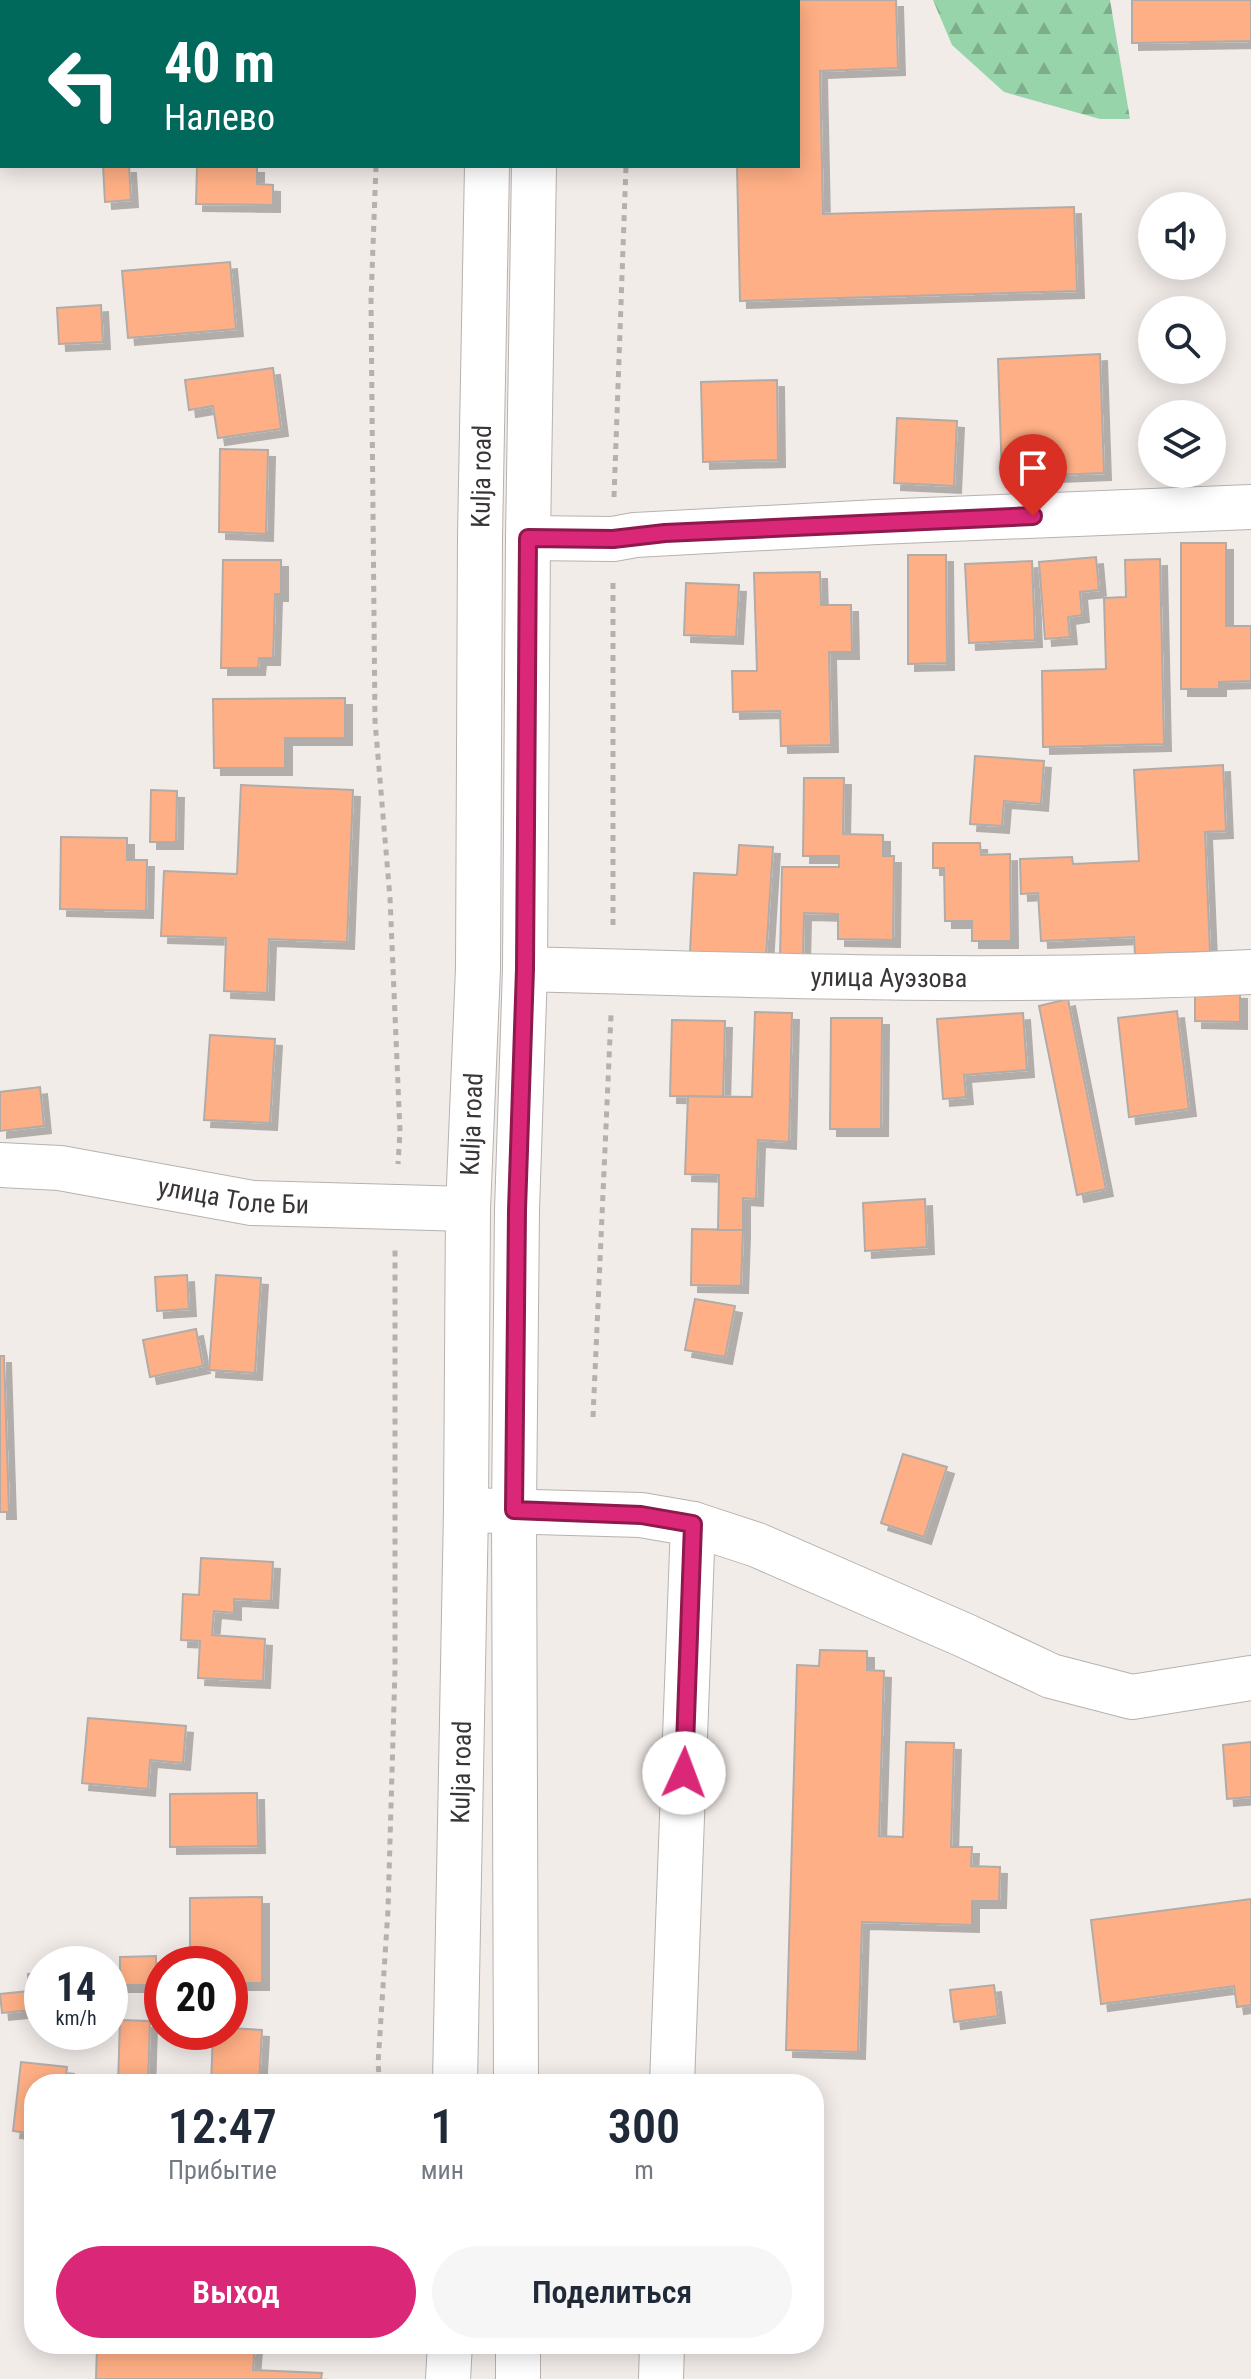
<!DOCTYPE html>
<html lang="ru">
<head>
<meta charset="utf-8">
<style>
	body { margin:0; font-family:"Roboto Condensed",sans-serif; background:#f6f6f7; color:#1f2937; height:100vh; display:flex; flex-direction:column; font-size:30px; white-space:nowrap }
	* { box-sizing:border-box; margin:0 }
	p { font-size:26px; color:#747a83 }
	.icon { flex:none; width:44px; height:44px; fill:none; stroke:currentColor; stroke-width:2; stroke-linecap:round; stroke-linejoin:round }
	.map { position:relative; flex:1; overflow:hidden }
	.panel { position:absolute; left:24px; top:2074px; width:800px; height:280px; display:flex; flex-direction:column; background:#fff; border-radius:32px; box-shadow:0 4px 20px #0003 }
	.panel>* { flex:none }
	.hud { position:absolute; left:0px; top:0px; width:800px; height:168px; box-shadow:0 4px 20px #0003; background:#00695c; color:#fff; overflow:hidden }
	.tools { position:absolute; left:1138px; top:192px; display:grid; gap:16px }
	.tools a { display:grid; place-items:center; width:88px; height:88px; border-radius:50%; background:#fff; box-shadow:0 4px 20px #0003; font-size:40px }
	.speed { position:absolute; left:24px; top:1946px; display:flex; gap:16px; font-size:40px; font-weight:700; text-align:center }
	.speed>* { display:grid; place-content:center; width:104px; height:104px; border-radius:50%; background:#fff; box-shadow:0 4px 20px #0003; line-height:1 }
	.speed small { font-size:20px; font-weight:400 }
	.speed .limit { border:12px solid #d22; background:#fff; color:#111 }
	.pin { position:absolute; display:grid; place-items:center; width:68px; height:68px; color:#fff; margin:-82px -34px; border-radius:50% 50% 50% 0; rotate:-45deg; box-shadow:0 0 8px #0007 }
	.pin .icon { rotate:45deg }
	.me { position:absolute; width:88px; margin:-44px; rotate:2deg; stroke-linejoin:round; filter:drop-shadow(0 0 6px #0008) }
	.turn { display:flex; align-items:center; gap:28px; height:168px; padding:0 32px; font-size:36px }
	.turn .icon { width:104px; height:104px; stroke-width:2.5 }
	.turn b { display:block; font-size:56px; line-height:68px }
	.eta { display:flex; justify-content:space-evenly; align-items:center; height:136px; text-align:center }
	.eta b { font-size:48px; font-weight:600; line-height:56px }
	.cta { display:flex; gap:16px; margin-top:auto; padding:16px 32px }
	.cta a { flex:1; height:92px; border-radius:48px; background:#db2777; color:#fff; font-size:32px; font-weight:600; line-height:92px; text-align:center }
	.cta a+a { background:#f6f6f7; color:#1f2937 }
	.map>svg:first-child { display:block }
	.forest { fill:url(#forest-firs) }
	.building { fill:#ffaf85; stroke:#b2aca9; stroke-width:2; filter:url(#shadow) }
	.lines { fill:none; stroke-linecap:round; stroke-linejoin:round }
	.minor-casing { stroke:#b7b2af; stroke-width:46 }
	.major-casing { stroke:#b7b2af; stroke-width:46 }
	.path { stroke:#b6b1af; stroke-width:5; stroke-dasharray:6 6; stroke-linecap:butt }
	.minor { stroke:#fff; stroke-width:44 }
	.major { stroke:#fff; stroke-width:44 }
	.route-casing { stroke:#8e194d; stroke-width:20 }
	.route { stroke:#db2777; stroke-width:14 }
	.labels { text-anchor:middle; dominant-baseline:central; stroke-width:6; stroke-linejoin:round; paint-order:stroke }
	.street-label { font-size:26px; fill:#393635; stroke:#f2ece9 }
</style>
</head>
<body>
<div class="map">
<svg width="1251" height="2379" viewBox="0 0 1251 2379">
	<defs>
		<pattern id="forest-firs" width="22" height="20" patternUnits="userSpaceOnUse" patternTransform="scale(2)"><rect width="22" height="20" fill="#98d4a9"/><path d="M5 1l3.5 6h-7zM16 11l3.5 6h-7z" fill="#7dad8a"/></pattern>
		<filter id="shadow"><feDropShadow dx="7" dy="7" stdDeviation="0" flood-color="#0004"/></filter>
	</defs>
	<rect width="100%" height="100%" fill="#f2ece9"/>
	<path class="forest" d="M 933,0 L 1110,0 L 1130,119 L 1100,119 L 1004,92 L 952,45 Z"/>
	<path class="building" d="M 149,0 L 284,0 L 284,2 L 149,2 Z
		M 732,0 L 896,0 L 898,68 L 820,71 L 823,214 L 1074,207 L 1077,291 L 740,301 L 737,166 L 798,166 L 798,2 Z
		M 1132,0 L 1251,0 L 1251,41 L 1132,43 Z
		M 103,166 L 129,166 L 131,200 L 105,202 Z
		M 197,166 L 257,166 L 257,184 L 273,185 L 273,205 L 196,204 Z
		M 230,262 L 236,329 L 128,338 L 122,271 Z
		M 101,305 L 103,342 L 59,344 L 57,308 Z
		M 1100,354 L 1104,473 L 1002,477 L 998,359 Z
		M 273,368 L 281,429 L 218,438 L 213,406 L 189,410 L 185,380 Z
		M 777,380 L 778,460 L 703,462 L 701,382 Z
		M 897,418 L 957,421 L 954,486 L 894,483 Z
		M 220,449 L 268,450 L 266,534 L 219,532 Z
		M 1181,543 L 1226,543 L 1226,626 L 1251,626 L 1251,681 L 1219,682 L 1219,689 L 1181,689 Z
		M 908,555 L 946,555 L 947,663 L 908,664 Z
		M 1096,557 L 1099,590 L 1080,592 L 1082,615 L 1068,617 L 1070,637 L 1045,639 L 1039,562 Z
		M 1160,559 L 1164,744 L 1043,747 L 1042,671 L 1106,669 L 1104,598 L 1126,597 L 1125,560 Z
		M 223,560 L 281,560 L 281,594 L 275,594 L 273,658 L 259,658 L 258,668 L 221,668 Z
		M 1032,561 L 1035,640 L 969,643 L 965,564 Z
		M 820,572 L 821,605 L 851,605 L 852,652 L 829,652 L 831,745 L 781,746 L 780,711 L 733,712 L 732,671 L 757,671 L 754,573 Z
		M 686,583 L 739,585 L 736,637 L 684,635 Z
		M 345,698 L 345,738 L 285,738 L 285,768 L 214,768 L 213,699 Z
		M 975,756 L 1044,761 L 1041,804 L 1004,801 L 1002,826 L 970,824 Z
		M 1223,765 L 1226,831 L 1205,832 L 1210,952 L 1135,955 L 1134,937 L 1041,941 L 1038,893 L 1021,894 L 1020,859 L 1072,857 L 1073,864 L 1139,861 L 1134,770 Z
		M 804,778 L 844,778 L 843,834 L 883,835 L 883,856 L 894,856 L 893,940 L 838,939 L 838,914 L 804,913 L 803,957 L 780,957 L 782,867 L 839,867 L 839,856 L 803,856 Z
		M 241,785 L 353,790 L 347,942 L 269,939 L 267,993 L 224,991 L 226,938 L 161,936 L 164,871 L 237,874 Z
		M 151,790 L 177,791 L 176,842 L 150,842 Z
		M 61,837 L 127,838 L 127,860 L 147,860 L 146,911 L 60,909 Z
		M 933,843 L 980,843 L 981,855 L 1010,854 L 1011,941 L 972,941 L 972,921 L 945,921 L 944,868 L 933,868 Z
		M 739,845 L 773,847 L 766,956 L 690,952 L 694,873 L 737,875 Z
		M 1195,991 L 1240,992 L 1240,1022 L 1195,1021 Z
		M 1068,999 L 1106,1189 L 1077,1195 L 1039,1006 Z
		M 1177,1011 L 1189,1109 L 1129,1117 L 1118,1018 Z
		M 755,1012 L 792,1013 L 789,1142 L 758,1140 L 756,1199 L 743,1198 L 743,1230 L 718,1230 L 719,1175 L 685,1174 L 688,1096 L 752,1097 Z
		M 1023,1013 L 1027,1070 L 964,1075 L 966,1097 L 943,1099 L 937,1019 Z
		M 831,1018 L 882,1018 L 881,1129 L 830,1129 Z
		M 672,1020 L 725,1021 L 723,1097 L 670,1096 Z
		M 210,1035 L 275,1039 L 270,1123 L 204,1120 Z
		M 40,1087 L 44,1126 L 0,1131 L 0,1092 Z
		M 925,1199 L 927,1247 L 865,1251 L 863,1203 Z
		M 692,1229 L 743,1230 L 741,1286 L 691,1285 Z
		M 187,1275 L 189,1309 L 157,1311 L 155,1277 Z
		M 216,1275 L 261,1278 L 255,1373 L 209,1370 Z
		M 695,1299 L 735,1306 L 725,1357 L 685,1350 Z
		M 196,1329 L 203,1366 L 150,1377 L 143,1340 Z
		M 0,1356 L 4,1356 L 9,1512 L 0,1512 Z
		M 903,1454 L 947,1467 L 924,1537 L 881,1523 Z
		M 201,1558 L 273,1562 L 271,1601 L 234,1599 L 234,1613 L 214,1611 L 212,1635 L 265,1639 L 263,1681 L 198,1678 L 200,1641 L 181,1640 L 183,1594 L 199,1595 Z
		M 820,1650 L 867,1651 L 867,1670 L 884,1671 L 879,1836 L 903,1837 L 906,1742 L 954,1743 L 951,1847 L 972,1847 L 971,1866 L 1000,1867 L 999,1901 L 972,1901 L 972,1925 L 862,1922 L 858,2052 L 786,2050 L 797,1665 L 819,1666 Z
		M 88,1718 L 186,1726 L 183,1763 L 150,1760 L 148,1789 L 82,1783 Z
		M 1251,1742 L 1251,1797 L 1227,1799 L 1223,1745 Z
		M 257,1793 L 258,1846 L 170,1847 L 170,1794 Z
		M 262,1897 L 262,1983 L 230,1983 L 230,1964 L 190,1964 L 190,1898 Z
		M 1251,1899 L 1251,2005 L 1237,2007 L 1234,1986 L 1101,2004 L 1091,1920 Z
		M 156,1956 L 156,1985 L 120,1985 L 120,1957 Z
		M 42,1972 L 42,2009 L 2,2013 L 0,1994 L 29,1991 L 28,1974 Z
		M 994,1985 L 998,2016 L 954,2022 L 950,1990 Z
		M 120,2020 L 150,2021 L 148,2084 L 118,2084 Z
		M 230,2028 L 262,2030 L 259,2084 L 211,2084 L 213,2032 L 230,2032 Z
		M 21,2062 L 67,2067 L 65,2084 L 34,2084 L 34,2134 L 13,2131 Z
		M 97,2344 L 255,2344 L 253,2370 L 322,2373 L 321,2379 L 96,2379 Z"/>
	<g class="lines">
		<defs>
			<g id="minor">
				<path d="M 528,538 L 613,539 L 635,535 L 877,522 L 1251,507"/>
				<path id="s1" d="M 525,969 C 767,976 1009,984 1251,972"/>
				<path id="s2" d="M 0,1165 L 60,1168 L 252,1203 L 468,1209"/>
				<path d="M 466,1510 L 641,1515 L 693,1524 L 757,1545 L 966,1636 L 1051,1676 L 1132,1697 L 1251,1678"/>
				<path d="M 672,2084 L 693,1524"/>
				<path d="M 661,2379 L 662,2344"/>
			</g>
			<g id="major">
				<path d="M 490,2 L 490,0"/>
				<path d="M 537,2 L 537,0"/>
				<path id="s3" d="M 455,2084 L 466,1510 L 468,1209 L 478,968 L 480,537 L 487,166"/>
				<path d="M 516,2084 L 514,1510 L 517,1210 L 525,969 L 528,538 L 534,166"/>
				<path d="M 518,2344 L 518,2379"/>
				<path d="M 448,2379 L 450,2344"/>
			</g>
		</defs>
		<use href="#minor" class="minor-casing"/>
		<use href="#major" class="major-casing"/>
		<path class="path" d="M 371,0 L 371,2
			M 632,2 L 632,0
			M 376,166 L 371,300 L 375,721 L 390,898 L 400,1132 L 398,1164
			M 614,497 L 626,166
			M 613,583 L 613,929
			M 593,1417 L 611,1015
			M 380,2084 L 378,2064 L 388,1910 L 395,1669 L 395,1250"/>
		<use href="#minor" class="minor"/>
		<use href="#major" class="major"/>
	</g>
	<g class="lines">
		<defs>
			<path id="route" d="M 684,1773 L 693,1524 L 641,1515 L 514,1510 L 517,1210 L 525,969 L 528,538 L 613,539 L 665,533 L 1033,516"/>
		</defs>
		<use href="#route" class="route-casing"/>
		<use href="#route" class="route"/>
	</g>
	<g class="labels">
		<g class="street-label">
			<text stroke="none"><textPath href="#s3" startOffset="1608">Kulja road</textPath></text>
			<text stroke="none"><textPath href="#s1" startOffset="364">улица Ауэзова</textPath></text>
			<text stroke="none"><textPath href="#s3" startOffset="960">Kulja road</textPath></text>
			<text stroke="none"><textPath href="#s2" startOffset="236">улица Толе Би</textPath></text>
			<text stroke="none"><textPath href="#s3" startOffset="312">Kulja road</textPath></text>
		</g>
	</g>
</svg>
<div class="tools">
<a><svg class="icon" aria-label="sound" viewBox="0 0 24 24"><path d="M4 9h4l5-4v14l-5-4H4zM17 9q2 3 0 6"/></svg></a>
<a><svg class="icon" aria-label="search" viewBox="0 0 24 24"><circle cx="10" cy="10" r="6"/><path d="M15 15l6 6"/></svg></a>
<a><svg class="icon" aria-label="layers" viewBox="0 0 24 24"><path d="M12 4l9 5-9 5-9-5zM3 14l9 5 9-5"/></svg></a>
</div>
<div class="speed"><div>14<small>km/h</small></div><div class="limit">20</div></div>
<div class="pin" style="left:1033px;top:516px;background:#d93025"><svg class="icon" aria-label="arrive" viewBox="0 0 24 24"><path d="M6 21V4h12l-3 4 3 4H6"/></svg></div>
<svg class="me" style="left:684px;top:1773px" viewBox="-20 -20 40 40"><circle r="19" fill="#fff"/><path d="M0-13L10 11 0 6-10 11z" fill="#db2777"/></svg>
<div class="hud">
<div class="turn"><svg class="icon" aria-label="left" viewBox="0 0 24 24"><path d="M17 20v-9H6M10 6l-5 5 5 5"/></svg><div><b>40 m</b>Налево</div></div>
</div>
<section class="panel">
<div class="eta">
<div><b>12:47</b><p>Прибытие</p></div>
<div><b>1</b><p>мин</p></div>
<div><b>300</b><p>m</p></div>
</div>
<div class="cta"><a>Выход</a><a>Поделиться</a></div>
</section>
</div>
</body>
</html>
